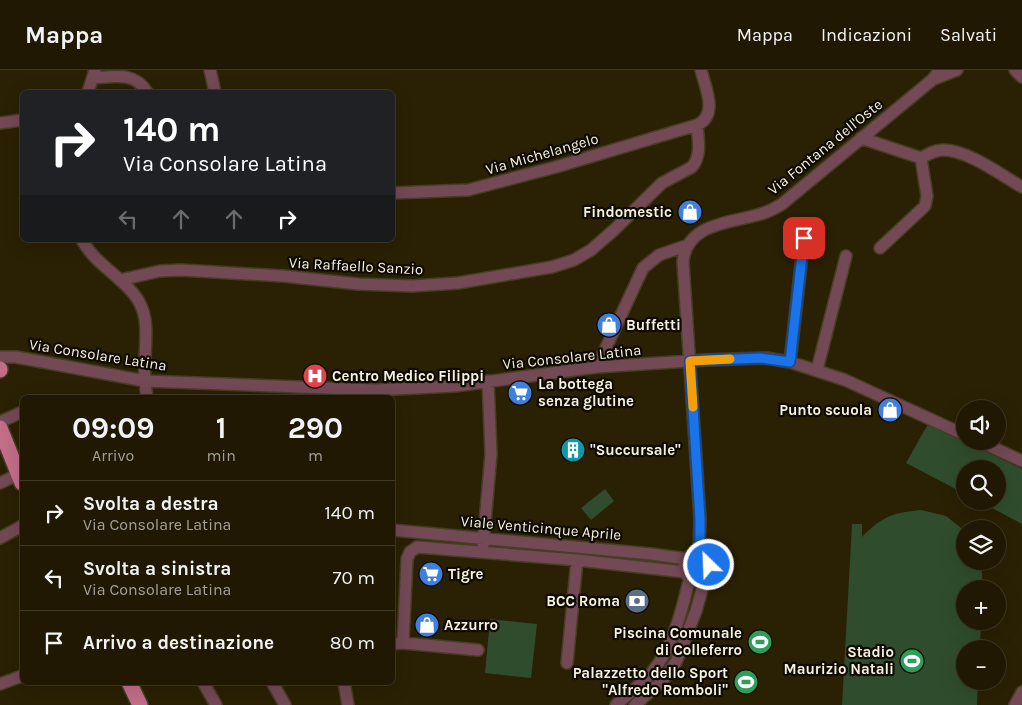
<!DOCTYPE html>
<html lang="it">
<head>
<meta charset="utf-8">
<style>
	body { margin:0; font-family:Karla,sans-serif; background:#28210d; color:#f1f3f6; height:100vh; display:flex; flex-direction:column; font-size:19px; white-space:nowrap }
	* { box-sizing:border-box; margin:0 }
	p { font-size:16px; color:#a2a09a }
	.icon { flex:none; width:28px; height:28px; fill:none; stroke:currentColor; stroke-width:2; stroke-linecap:round; stroke-linejoin:round }
	.map { position:relative; flex:1; overflow:hidden }
	.panel { position:absolute; left:20px; top:325px; width:375px; height:290px; display:flex; flex-direction:column; background:#201803; border-radius:8px; box-shadow:0 5px 20px #0002,0 0 0 1px #3d3725 }
	.panel>* { flex:none }
	.hud { position:absolute; left:20px; top:20px; width:375px; height:152px; border-radius:8px; box-shadow:0 5px 20px #0002,0 0 0 1px #3d3725; background:#202124; color:#fff; overflow:hidden }
	.tools { position:absolute; left:956px; top:330px; display:grid; gap:10px }
	.tools a { display:grid; place-items:center; width:50px; height:50px; border-radius:50%; background:#201803; box-shadow:0 5px 20px #0002,0 0 0 1px #3d3725; font-size:25px }
	.pin { position:absolute; display:grid; place-items:center; width:42px; height:42px; color:#fff; margin:-21px; border-radius:10px; box-shadow:0 2px 8px #0006 }
	.me { position:absolute; width:55px; margin:-28px; rotate:336deg; stroke-linejoin:round; filter:drop-shadow(0 0 4px #0008) }
	.turn { display:flex; align-items:center; gap:18px; height:105px; padding:0 20px; font-size:22px }
	.turn .icon { width:65px; height:65px; stroke-width:2.5 }
	.turn b { display:block; font-size:35px; line-height:42px }
	.lanes { display:flex; align-items:center; height:48px; padding:0 20px; background:#0003; justify-content:center; gap:25px; direction:ltr }
	.lanes .off { opacity:.35 }
	.eta { display:flex; justify-content:space-evenly; align-items:center; height:85px; text-align:center }
	.eta b { font-size:30px; font-weight:700; line-height:35px }
	ul { padding:0; list-style:none }
	li { display:flex; align-items:center; gap:15px; height:65px; padding:0 20px; border-top:1px solid #3d3725 }
	li div { flex:1 }
	li b { display:block; font-size:19px }
	li em { font-style:normal }
	header { display:flex; align-items:center; gap:30px; box-sizing:border-box; height:70px; padding:0 25px; background:#201803; border-bottom:1px solid #3d3725 }
	header strong { font-size:24px }
	nav { display:flex; gap:28px; margin-inline-start:auto; font-size:18px }
	.map>svg:first-child { display:block }
	.green { fill:#2f4d2c }
	.lines { fill:none; stroke-linecap:round; stroke-linejoin:round }
	.minor-casing { stroke:#473d23; stroke-width:14 }
	.major-casing { stroke:#473d23; stroke-width:18 }
	.minor { stroke:#724955; stroke-width:11 }
	.major { stroke:#c26e89; stroke-width:15 }
	.route-casing { stroke:#114b97; stroke-width:12 }
	.route { stroke:#1a73e8; stroke-width:9 }
	.slow { stroke:#f59e0b; stroke-width:9 }
	.labels { text-anchor:middle; dominant-baseline:central; stroke-width:4.5; stroke-linejoin:round; paint-order:stroke }
	.street-label { font-size:15px; fill:#f7f1e0; stroke:#0f0b02 }
	.poi-label { font-size:15px; font-weight:bold; fill:#f7f1e0; stroke:#0f0b02; text-anchor:end }
</style>
</head>
<body>
<header>
<strong>Mappa</strong>
<nav><a>Mappa</a><a>Indicazioni</a><a>Salvati</a></nav>
</header>
<div class="map">
<svg width="1022" height="635" viewBox="0 0 1022 635">
	<rect width="100%" height="100%" fill="#2a2004"/>
	<path class="green" d="M 928,354 L 1022,399 L 1022,454 L 979,431 L 998,431 L 998,399 L 965,399 L 965,424 L 906,393 Z
		M 605,419 L 614,431 L 591,450 L 581,438 Z
		M 921,440 L 946,446 L 965,461 L 965,491 L 981,491 L 983,519 L 965,519 L 965,551 L 981,551 L 980,579 L 965,579 L 965,611 L 978,611 L 977,635 L 842,635 L 852,454 L 862,454 L 862,467 C 883,446 892,443 921,440 Z
		M 490,549 L 537,554 L 531,608 L 485,603 Z"/>
	<g class="lines">
		<defs>
			<path id="minor" d="M 210,0 L 215,22
				M 1015,0 L 1022,7
				M 93,8 C 114,7 134,1 147,22
				M 934,9 L 957,0
				M 88,22 L 95,0
				M 0,53 L 22,50
				M 861,68 L 921,88 L 927,126 L 925,136 L 880,178
				M 921,88 C 928,84 935,80 943,80 C 968,80 1001,105 1022,117
				M 392,123 L 468,120 L 556,97 L 697,55 C 719,45 705,17 701,0
				M 82,170 C 94,192 117,204 133,223 C 151,244 145,268 145,293 C 144,305 145,316 147,328
				M 120,210 L 160,201 L 181,200 L 283,206 L 358,214 L 412,216 L 458,213 L 552,197 L 574,190 L 591,180 L 614,160 L 662,113 L 692,97 C 702,85 698,69 697,55
				M 0,287 L 16,287 L 145,311 L 375,320 L 455,316 L 597,297 L 705,290 L 766,288 L 790,292 L 845,310 L 965,365
				M 790,292 L 804,168
				M 597,297 L 643,198 L 659,185 L 688,175
				M 817,300 L 846,186
				M 0,352 L 22,342
				M 979,371 L 1022,391
				M 0,413 L 19,404
				M 392,460 L 651,484 L 687,489
				M 0,468 L 22,456
				M 483,475 L 491,384 L 488,311
				M 699,484 L 700,449 L 683,192 C 686,154 729,153 757,145 C 766,143 774,139 782,134 L 932,10 L 940,0
				M684 497a13 13 0 1 1 26 0a13 13 0 1 1-26 0Z
				M 403,573 L 407,489 L 410,482 L 417,477 L 577,490 L 685,502
				M 392,574 L 403,573 L 478,580
				M 567,593 L 577,490
				M 203,612 L 216,635
				M 272,612 L 285,635
				M 344,612 L 348,635
				M 0,614 L 22,606
				M 616,635 C 628,624 642,614 653,601 C 674,575 682,539 690,507
				M 635,635 L 664,609 L 676,592 L 696,541 L 706,505
				M 1015,635 L 1022,622"/>
			<path id="major" d="M 0,299 L 0,300
				M 0,358 L 22,413
				M 129,612 L 140,635"/>
		</defs>
		<use href="#minor" class="minor-casing"/>
		<use href="#major" class="major-casing"/>
		<use href="#minor" class="minor"/>
		<use href="#major" class="major"/>
	</g>
	<g class="lines">
		<defs>
			<path id="route" d="M 709,495 L 706,488 L 700,484 L 700,449 L 690,291 L 760,288 L 790,292 L 804,168"/>
		</defs>
		<use href="#route" class="route-casing"/>
		<use href="#route" class="route"/>
		<path class="slow" d="M 693,337 L 690,291 L 730,289"/>
	</g>
	<defs>
		<symbol id="shop-disc" viewBox="-11 -11 22 22"><circle r="9.5" fill="#3f7fe0" stroke="#0f0b02"/><path d="M-5-2.5h2.3a2.7 3.5 0 0 1 5.4 0H5L5.5 6h-11ZM-1.5-2.5h3a1.5 2.3 0 0 0-3 0Z" fill="#fff"/></symbol>
		<symbol id="hospital-disc" viewBox="-11 -11 22 22"><circle r="9.5" fill="#e0444e" stroke="#0f0b02"/><path d="M-5-5h3v3.5h4V-5h3V5h-3V1.5h-4V5h-3Z" fill="#fff"/></symbol>
		<symbol id="supermarket-disc" viewBox="-11 -11 22 22"><circle r="9.5" fill="#3f7fe0" stroke="#0f0b02"/><path d="M-6-5.5h2.5l.6 2H6L4.5 2H-2.5L-4.4-4H-6ZM-1.5 3.2a1.3 1.3 0 1 0 .1 0ZM3 3.2a1.3 1.3 0 1 0 .1 0Z" fill="#fff"/></symbol>
		<symbol id="building-disc" viewBox="-11 -11 22 22"><circle r="9.5" fill="#0f9aa8" stroke="#0f0b02"/><path d="M-4-6H4V6H1V3H-1V6H-4ZM-2.5-4.3h1.7v1.8h-1.7ZM.8-4.3h1.7v1.8H.8ZM-2.5-1h1.7V.8h-1.7ZM.8-1h1.7V.8H.8Z" fill="#fff"/></symbol>
		<symbol id="bank-disc" viewBox="-11 -11 22 22"><circle r="9.5" fill="#5c6f8a" stroke="#0f0b02"/><path d="M-6-4H6V4H-6ZM0-2.3a2.3 2.3 0 1 0 0 4.6a2.3 2.3 0 1 0 0-4.6Z" fill="#fff"/></symbol>
		<symbol id="stadium-disc" viewBox="-11 -11 22 22"><circle r="9.5" fill="#2e9e5b" stroke="#0f0b02"/><path d="M0-5a6.5 5 0 1 0 0 10a6.5 5 0 1 0 0-10ZM-3.5-1.8h7v3.6h-7Z" fill="#fff"/></symbol>
	</defs>
	<g fill-rule="evenodd">
		<use href="#shop-disc" x="676" y="128" width="28" height="28"/>
		<use href="#shop-disc" x="595" y="241" width="28" height="28"/>
		<use href="#hospital-disc" x="301" y="292" width="28" height="28"/>
		<use href="#supermarket-disc" x="506" y="309" width="28" height="28"/>
		<use href="#shop-disc" x="876" y="326" width="28" height="28"/>
		<use href="#building-disc" x="559" y="366" width="28" height="28"/>
		<use href="#supermarket-disc" x="417" y="490" width="28" height="28"/>
		<use href="#bank-disc" x="623" y="517" width="28" height="28"/>
		<use href="#shop-disc" x="413" y="541" width="28" height="28"/>
		<use href="#stadium-disc" x="746" y="558" width="28" height="28"/>
		<use href="#stadium-disc" x="898" y="577" width="28" height="28"/>
		<use href="#stadium-disc" x="732" y="598" width="28" height="28"/>
	</g>
	<g class="labels">
		<g class="street-label">
			<text transform="translate(825 77) rotate(-39)">Via Fontana dell'Oste</text>
			<text transform="translate(542 84) rotate(-16)">Via Michelangelo</text>
			<text transform="translate(356 196) rotate(3)">Via Raffaello Sanzio</text>
			<text transform="translate(98 285) rotate(9)">Via Consolare Latina</text>
			<text transform="translate(572 287) rotate(-6)">Via Consolare Latina</text>
			<text transform="translate(541 458) rotate(5)">Viale Venticinque Aprile</text>
		</g>
		<g class="poi-label">
			<text x="672" y="142">Findomestic</text>
			<text x="626" y="255" text-anchor="start">Buffetti</text>
			<text x="332" y="306" text-anchor="start">Centro Medico Filippi</text>
			<text x="538" y="314" text-anchor="start">La bottega<tspan x="538" dy="17">senza glutine</tspan></text>
			<text x="872" y="340">Punto scuola</text>
			<text x="590" y="380" text-anchor="start">"Succursale"</text>
			<text x="448" y="504" text-anchor="start">Tigre</text>
			<text x="620" y="531">BCC Roma</text>
			<text x="444" y="555" text-anchor="start">Azzurro</text>
			<text x="742" y="563">Piscina Comunale<tspan x="742" dy="17">di Colleferro</tspan></text>
			<text x="894" y="582">Stadio<tspan x="894" dy="17">Maurizio Natali</tspan></text>
			<text x="728" y="603">Palazzetto dello Sport<tspan x="728" dy="17">"Alfredo Romboli"</tspan></text>
		</g>
	</g>
</svg>
<div class="tools">
<a><svg class="icon" aria-label="sound" viewBox="0 0 24 24"><path d="M4 9h4l5-4v14l-5-4H4zM17 9q2 3 0 6"/></svg></a>
<a><svg class="icon" aria-label="search" viewBox="0 0 24 24"><circle cx="10" cy="10" r="6"/><path d="M15 15l6 6"/></svg></a>
<a><svg class="icon" aria-label="layers" viewBox="0 0 24 24"><path d="M12 4l9 5-9 5-9-5zM3 14l9 5 9-5"/></svg></a>
<a>+</a>
<a>−</a>
</div>
<div class="pin" style="left:804px;top:168px;background:#d93025"><svg class="icon" aria-label="arrive" viewBox="0 0 24 24"><path d="M6 21V4h12l-3 4 3 4H6"/></svg></div>
<svg class="me" style="left:709px;top:495px" viewBox="-20 -20 40 40"><circle r="17" fill="#1a73e8" stroke="#fff" stroke-width="3"/><path d="M0-11L8 9 0 5-8 9z" fill="#fff"/></svg>
<div class="hud">
<div class="turn"><svg class="icon" aria-label="right" viewBox="0 0 24 24"><path d="M7 20v-9h11M14 6l5 5-5 5"/></svg><div><b>140 m</b>Via Consolare Latina</div></div>
<div class="lanes"><svg class="icon off" aria-label="left" viewBox="0 0 24 24"><path d="M17 20v-9H6M10 6l-5 5 5 5"/></svg><svg class="icon off" aria-label="ahead" viewBox="0 0 24 24"><path d="M12 20V5M6 11l6-6 6 6"/></svg><svg class="icon off" aria-label="ahead" viewBox="0 0 24 24"><path d="M12 20V5M6 11l6-6 6 6"/></svg><svg class="icon" aria-label="right" viewBox="0 0 24 24"><path d="M7 20v-9h11M14 6l5 5-5 5"/></svg></div>
</div>
<section class="panel">
<div class="eta">
<div><b>09:09</b><p>Arrivo</p></div>
<div><b>1</b><p>min</p></div>
<div><b>290</b><p>m</p></div>
</div>
<ul>
<li><svg class="icon" aria-label="right" viewBox="0 0 24 24"><path d="M7 20v-9h11M14 6l5 5-5 5"/></svg><div><b>Svolta a destra</b><p>Via Consolare Latina</p></div><em>140 m</em></li>
<li><svg class="icon" aria-label="left" viewBox="0 0 24 24"><path d="M17 20v-9H6M10 6l-5 5 5 5"/></svg><div><b>Svolta a sinistra</b><p>Via Consolare Latina</p></div><em>70 m</em></li>
<li><svg class="icon" aria-label="arrive" viewBox="0 0 24 24"><path d="M6 21V4h12l-3 4 3 4H6"/></svg><div><b>Arrivo a destinazione</b></div><em>80 m</em></li>
</ul>
</section>
</div>
</body>
</html>
